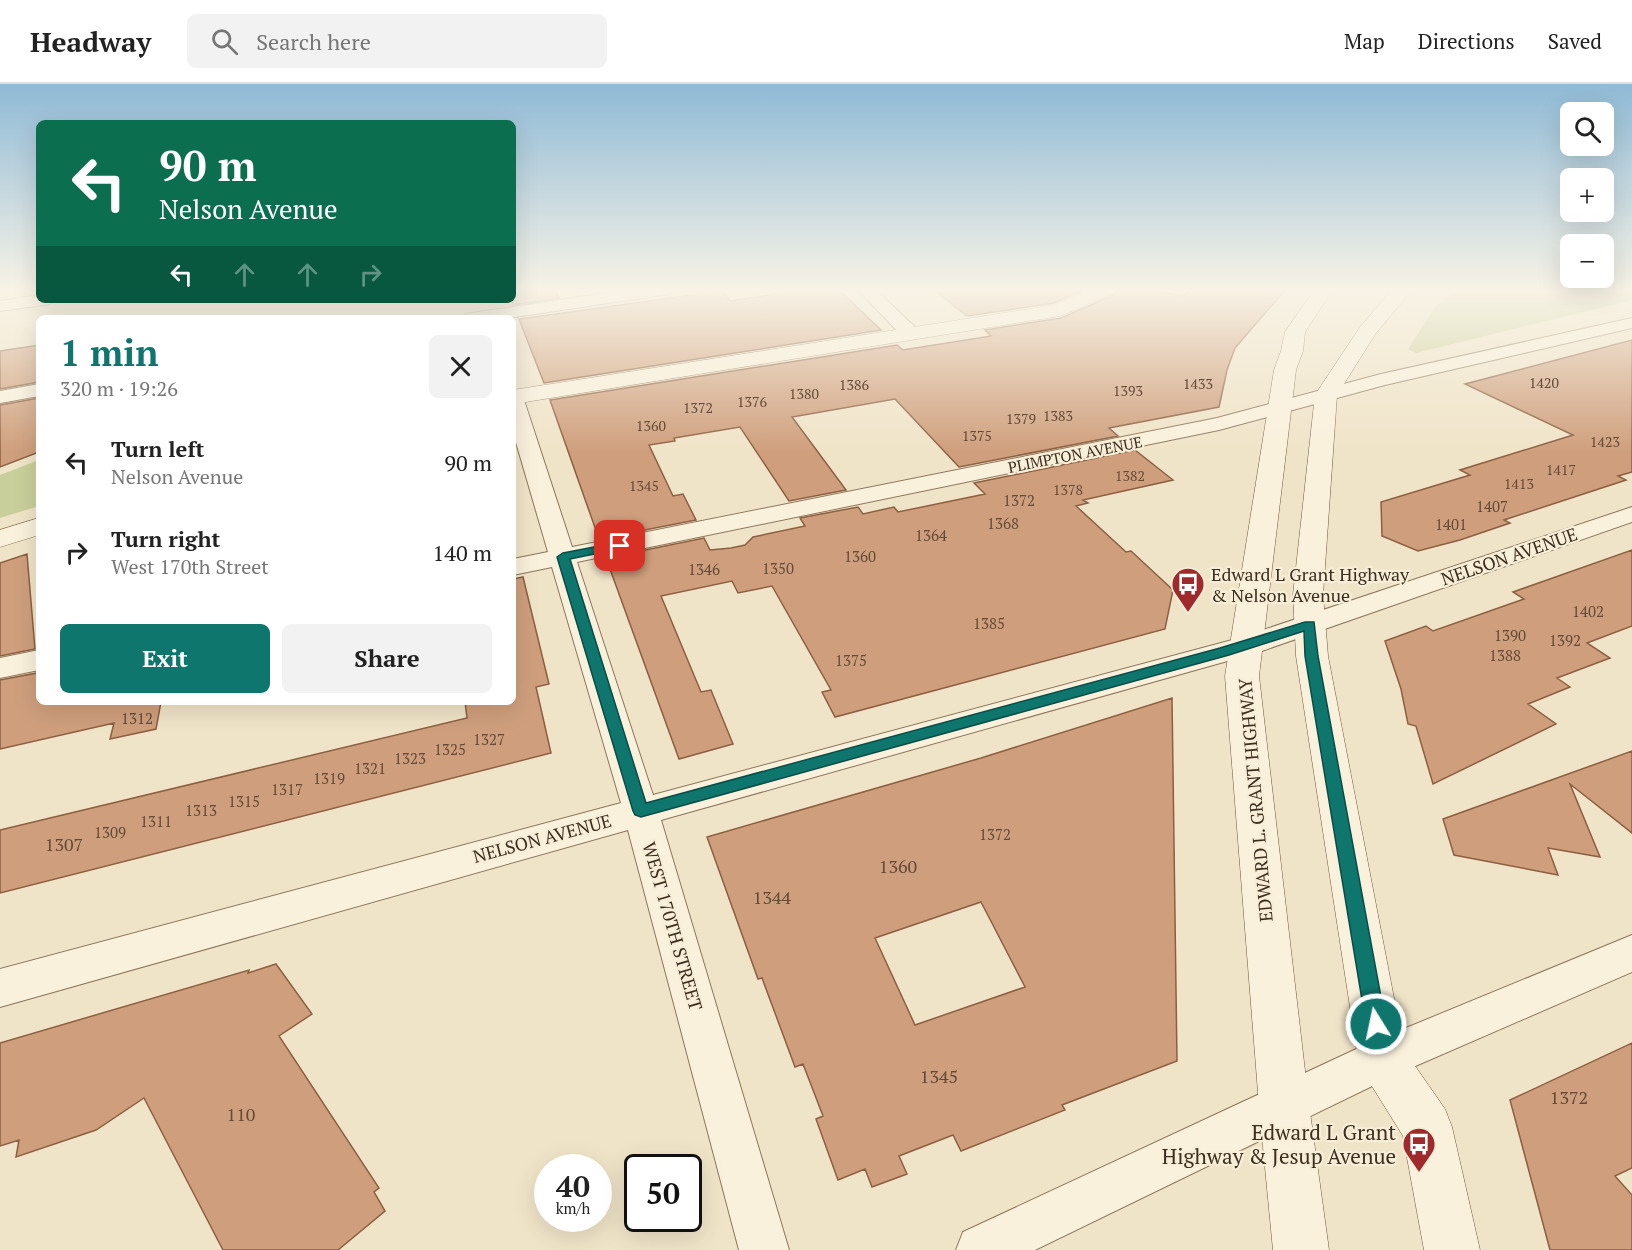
<!DOCTYPE html>
<html lang="en">
<head>
<meta charset="utf-8">
<style>
	body { margin:0; font-family:"PT Serif",serif; background:#f2f2f2; color:#222; height:100vh; display:flex; flex-direction:column; font-size:22px; white-space:nowrap }
	* { box-sizing:border-box; margin:0 }
	p { font-size:20px; color:#767676 }
	.icon { flex:none; width:33px; height:33px; fill:none; stroke:currentColor; stroke-width:2; stroke-linecap:round; stroke-linejoin:round }
	.map { position:relative; flex:1; overflow:hidden }
	.drawer { position:absolute; left:36px; top:231px; width:480px; height:390px; display:flex; flex-direction:column; background:#fff; border-radius:9px; box-shadow:0 6px 24px #0002 }
	.drawer>* { flex:none }
	.guide { position:absolute; left:36px; top:36px; width:480px; height:183px; border-radius:9px; box-shadow:0 6px 24px #0002; background:#0b6e4f; color:#fff; overflow:hidden }
	.controls { position:absolute; left:1560px; top:18px; display:grid; gap:12px }
	.controls a { display:grid; place-items:center; width:54px; height:54px; border-radius:9px; background:#fff; box-shadow:0 6px 24px #0002; font-size:30px }
	.speed { position:absolute; left:534px; top:1070px; display:flex; gap:12px; font-size:30px; font-weight:700; text-align:center }
	.speed>* { display:grid; place-content:center; width:78px; height:78px; border-radius:50%; background:#fff; box-shadow:0 6px 24px #0002; line-height:1 }
	.speed small { font-size:15px; font-weight:400 }
	.speed .limit { border:3px solid #111; border-radius:9px; background:#fff; color:#111 }
	.pin { position:absolute; display:grid; place-items:center; width:51px; height:51px; color:#fff; margin:-26px; border-radius:12px; box-shadow:0 3px 9px #0006 }
	.me { position:absolute; width:66px; margin:-33px; rotate:350deg; stroke-linejoin:round; filter:drop-shadow(0 0 4px #0008) }
	.turn { display:flex; align-items:center; gap:21px; height:126px; padding:0 24px; font-size:27px }
	.turn .icon { width:78px; height:78px; stroke-width:2.5 }
	.turn b { display:block; font-size:42px; line-height:51px }
	.lanes { display:flex; align-items:center; height:57px; padding:0 24px; background:#0003; justify-content:center; gap:30px; direction:ltr }
	.lanes .off { opacity:.35 }
	.round { display:grid; place-items:center; flex:none; width:63px; height:63px; border-radius:9px; background:#f2f2f2 }
	.summary { display:flex; align-items:center; justify-content:space-between; height:102px; padding:0 24px }
	h1 { font-size:36px; font-weight:700; line-height:45px; color:#0f766e }
	.button { display:flex; gap:12px; margin-top:auto; padding:12px 24px }
	.button a { flex:1; height:69px; border-radius:9px; background:#0f766e; color:#fff; font-size:24px; font-weight:700; line-height:69px; text-align:center }
	.button a+a { background:#f2f2f2; color:#222 }
	ul { padding:0; list-style:none }
	li { display:flex; align-items:center; gap:18px; height:90px; padding:0 24px }
	li div { flex:1 }
	li b { display:block; font-size:22px }
	li em { font-style:normal }
	header { display:flex; align-items:center; gap:36px; box-sizing:border-box; height:84px; padding:0 30px; background:#fff; border-bottom:2px solid #e0e0e0 }
	header strong { font-size:28px }
	nav { display:flex; gap:33px; margin-inline-start:auto; font-size:21px }
	.search { width:420px; height:54px; background:#f2f2f2; display:flex; align-items:center; gap:15px; box-sizing:border-box; padding:0 21px; border-radius:9px; color:#767676; font-size:22px }
	.map>svg:first-child { display:block }
	.green { fill:#c9cf9b }
	.building { fill:#cf9f7d; stroke:#8d5f41; stroke-width:1.5; fill-rule:evenodd }
	.lines { fill:none; stroke-linecap:round; stroke-linejoin:round }
	.minor-casing { stroke:#8d765c; stroke-width:2 }
	.tertiary-casing { stroke:#8d765c; stroke-width:1 }
	.secondary-casing { stroke:#6f573f; stroke-width:1 }
	.minor { fill:#faf1dc; fill-rule:evenodd }
	.tertiary { fill:#faf1dc; fill-rule:evenodd }
	.secondary { fill:#faf1dc; fill-rule:evenodd }
	.route { fill:#0f766e; stroke:#0a4d48; stroke-width:1.5 }
	.labels { text-anchor:middle; dominant-baseline:central; stroke-width:4.5; stroke-linejoin:round; paint-order:stroke }
	.far-number-label { font-size:14px; fill:#624a37 }
	.far-street-label { font-size:15px; fill:#3d2e20; stroke:#f7eed8 }
	.number-label { font-size:15px; fill:#624a37 }
	.street-label { font-size:18px; fill:#3d2e20; stroke:#f7eed8 }
	.poi-label { font-size:18px; fill:#3d2e20; stroke:#f7eed8; text-anchor:start }
	.near-number-label { font-size:18px; fill:#624a37 }
	.near-poi-label { font-size:21px; fill:#3d2e20; stroke:#f7eed8; text-anchor:end }
</style>
</head>
<body>
<header>
<strong>Headway</strong>
<div class="search"><svg class="icon" aria-label="search" viewBox="0 0 24 24"><circle cx="10" cy="10" r="6"/><path d="M15 15l6 6"/></svg>Search here</div>
<nav><a>Map</a><a>Directions</a><a>Saved</a></nav>
</header>
<div class="map">
<svg width="1632" height="1166" viewBox="0 0 1632 1166">
	<rect width="100%" height="100%" fill="#f0e4c8"/>
	<path class="green" d="M 1458,205 L 1632,205 L 1632,216 L 1416,269 L 1408,265 L 1435,223 Z
		M 39,376 L 39,422 L 0,434 L 0,391 Z"/>
	<path class="building" d="M 513,205 L 555,205 L 559,214 L 513,221 Z
		M 807,205 L 838,205 L 881,246 L 544,299 L 519,235 L 722,207 L 730,217 Z
		M 933,205 L 1084,205 L 1054,219 L 967,232 Z
		M 1117,205 L 1146,205 L 1182,212 L 1195,205 L 1286,205 L 1235,264 L 1227,286 L 1219,323 L 1109,344 L 1118,352 L 959,383 L 895,315 L 792,333 L 846,406 L 789,417 L 740,343 L 674,354 L 675,357 L 649,361 L 673,412 L 683,410 L 696,436 L 599,455 L 550,316 L 897,261 L 903,266 L 991,252 L 985,246 L 1061,234 L 1114,211 Z
		M 1632,256 L 1632,388 L 1618,392 L 1626,396 L 1504,436 L 1510,439 L 1460,456 L 1418,467 L 1382,452 L 1381,418 L 1470,391 L 1460,386 L 1573,351 L 1465,300 Z
		M 39,261 L 39,298 L 0,305 L 0,267 Z
		M 39,314 L 39,368 L 0,383 L 0,321 Z
		M 1135,366 L 1173,396 L 1083,416 L 1088,419 L 1076,422 L 1126,468 L 1131,467 L 1173,506 L 1165,545 L 835,633 L 822,608 L 831,606 L 772,502 L 738,509 L 732,497 L 661,512 L 701,608 L 711,606 L 733,660 L 679,675 L 606,474 L 704,454 L 710,466 L 731,464 L 745,461 L 753,453 L 805,442 L 800,434 L 858,423 L 863,430 L 894,423 L 898,428 L 985,410 L 974,399 Z
		M 1632,466 L 1632,542 L 1587,559 L 1610,574 L 1557,594 L 1570,603 L 1528,620 L 1556,640 L 1433,700 L 1416,642 L 1408,640 L 1401,605 L 1385,557 L 1426,542 L 1433,547 L 1524,515 L 1513,508 Z
		M 27,470 L 35,565 L 0,572 L 0,479 Z
		M 523,493 L 549,600 L 536,603 L 551,669 L 0,809 L 0,746 L 467,634 L 465,618 L 513,618 L 513,495 Z
		M 37,589 L 39,618 L 161,618 L 156,645 L 110,655 L 114,639 L 0,665 L 0,596 Z
		M 1172,614 L 1177,977 L 1062,1021 L 1065,1026 L 961,1067 L 953,1051 L 899,1072 L 907,1090 L 872,1103 L 865,1085 L 838,1096 L 816,1035 L 823,1032 L 803,980 L 795,983 L 762,894 L 758,895 L 707,753 L 981,674 ZM 981,818 L 1025,903 L 915,941 L 875,854 Z
		M 1632,667 L 1632,749 L 1570,700 L 1600,773 L 1548,764 L 1558,791 L 1454,771 L 1443,735 Z
		M 276,880 L 312,930 L 279,952 L 379,1104 L 374,1108 L 385,1127 L 338,1166 L 223,1166 L 144,1014 L 96,1046 L 16,1073 L 19,1056 L 0,1062 L 0,959 L 249,886 L 248,889 Z
		M 1632,959 L 1632,1084 L 1615,1092 L 1632,1111 L 1632,1166 L 1550,1166 L 1510,1016 Z"/>
	<g class="lines">
		<defs>
			<path id="minor" d="M 633,205 L 677,205 L 669,210 L 508,234 L 463,234 L 466,230 L 472,229 Z
				M 857,205 L 875,205 L 917,245 L 919,249 L 917,253 L 903,253 Z
				M 39,211 L 39,216 L 53,216 L 50,220 L 44,221 L 0,227 L 0,217 Z
				M 1632,234 L 1632,244 L 1385,301 L 1219,346 L 577,478 L 653,711 L 1236,555 L 1632,423 L 1632,438 L 1256,569 L 661,736 L 789,1166 L 739,1166 L 628,746 L 0,923 L 0,885 L 621,719 L 552,483 L 513,491 L 513,475 L 548,468 L 513,348 L 513,307 L 520,309 L 523,313 L 572,463 L 1217,334 L 1381,290 Z
				M 39,300 L 39,312 L 0,319 L 0,307 Z
				M 39,566 L 39,586 L 0,594 L 0,574 Z
				M 1632,851 L 1632,888 L 1397,990 L 1035,1166 L 956,1166 L 963,1148 L 1367,960 Z"/>
			<path id="tertiary" d="M 1090,205 L 1115,205 L 1113,209 L 1060,232 L 513,320 L 513,306 L 1055,221 Z
				M 39,434 L 39,451 L 0,463 L 0,446 Z"/>
			<path id="secondary" d="M 1315,205 L 1333,205 L 1305,248 L 1303,267 L 1296,286 L 1259,592 L 1309,1021 L 1329,1166 L 1273,1166 L 1259,1021 L 1225,592 L 1274,286 L 1281,267 L 1285,248 Z
				M 1393,205 L 1413,205 L 1376,249 L 1337,311 L 1323,511 L 1328,572 L 1404,966 L 1445,1025 L 1452,1043 L 1480,1166 L 1424,1166 L 1403,1052 L 1365,991 L 1358,975 L 1296,572 L 1293,511 L 1315,311 L 1360,243 Z"/>
		</defs>
		<use href="#minor" class="minor-casing"/>
		<use href="#tertiary" class="tertiary-casing"/>
		<use href="#secondary" class="secondary-casing"/>
		<use href="#minor" class="minor"/>
		<use href="#tertiary" class="tertiary"/>
		<use href="#secondary" class="secondary"/>
	</g>
	<linearGradient id="sky" x2="0" y2="1"><stop stop-color="#8fbad6"/><stop offset="0.56" stop-color="#f8f3e6"/><stop offset="1" stop-color="#f8f3e6" stop-opacity="0"/></linearGradient>
	<rect width="1632" height="368" fill="url(#sky)"/>
	<path class="route" d="M 620,458 L 624,459 L 624,464 L 570,475 L 646,719 L 1220,564 L 1305,538 L 1314,538 L 1318,572 L 1386,940 L 1383,946 L 1376,949 L 1369,946 L 1366,940 L 1305,572 L 1304,547 L 1229,571 L 641,733 L 635,731 L 633,727 L 557,473 L 563,469 Z"/>
	<defs>
		<symbol id="bus-pin" viewBox="-11 -11 22 30"><path d="M0 17L-7.5 6A9.5 9.5 0 1 1 7.5 6Z" fill="#9e2a2b" stroke="#f7eed8"/><path d="M-5-6H5V4H4V6H2V4H-2V6H-4V4H-5ZM-3.5-4V0h7V-4ZM-3.5 1.2v1.5H-2V1.2ZM2 1.2v1.5H3.5V1.2Z" fill="#fff"/></symbol>
	</defs>
	<g fill-rule="evenodd">
		<use href="#bus-pin" x="1169" y="481" width="38" height="52"/>
		<use href="#bus-pin" x="1400" y="1041" width="38" height="52"/>
	</g>
	<g class="labels">
		<g class="far-number-label">
			<text x="1544" y="298">1420</text>
			<text x="1198" y="299">1433</text>
			<text x="854" y="300">1386</text>
			<text x="1128" y="306">1393</text>
			<text x="804" y="309">1380</text>
			<text x="752" y="317">1376</text>
			<text x="698" y="323">1372</text>
			<text x="1058" y="331">1383</text>
			<text x="1021" y="334">1379</text>
			<text x="651" y="341">1360</text>
			<text x="977" y="351">1375</text>
			<text x="1605" y="357">1423</text>
			<text x="1561" y="385">1417</text>
			<text x="1130" y="391">1382</text>
			<text x="1519" y="399">1413</text>
			<text x="644" y="401">1345</text>
			<text x="1068" y="405">1378</text>
		</g>
		<g class="far-street-label">
			<text transform="translate(1075 370) rotate(-11)">PLIMPTON AVENUE</text>
		</g>
		<g class="number-label">
			<text x="1019" y="416">1372</text>
			<text x="1492" y="422">1407</text>
			<text x="1003" y="439">1368</text>
			<text x="1451" y="440">1401</text>
			<text x="931" y="451">1364</text>
			<text x="860" y="472">1360</text>
			<text x="778" y="484">1350</text>
			<text x="704" y="485">1346</text>
			<text x="1588" y="527">1402</text>
			<text x="989" y="539">1385</text>
			<text x="1510" y="551">1390</text>
			<text x="1565" y="556">1392</text>
			<text x="1505" y="571">1388</text>
			<text x="851" y="576">1375</text>
			<text x="137" y="634">1312</text>
			<text x="489" y="655">1327</text>
			<text x="450" y="665">1325</text>
			<text x="410" y="674">1323</text>
			<text x="370" y="684">1321</text>
			<text x="329" y="694">1319</text>
			<text x="287" y="705">1317</text>
			<text x="244" y="717">1315</text>
			<text x="201" y="726">1313</text>
			<text x="156" y="737">1311</text>
			<text x="110" y="748">1309</text>
			<text x="995" y="750">1372</text>
		</g>
		<g class="street-label">
			<text transform="translate(1509 472) rotate(-19)">NELSON AVENUE</text>
			<text transform="translate(1255 716) rotate(-95)">EDWARD L. GRANT HIGHWAY</text>
			<text transform="translate(542 754) rotate(-15)">NELSON AVENUE</text>
			<text transform="translate(673 842) rotate(74)">WEST 170TH STREET</text>
		</g>
		<g class="poi-label">
			<text x="1211" y="490">Edward L Grant Highway<tspan x="1211" dy="21">&amp; Nelson Avenue</tspan></text>
		</g>
		<g class="near-number-label">
			<text x="64" y="760">1307</text>
			<text x="898" y="782">1360</text>
			<text x="772" y="813">1344</text>
			<text x="939" y="992">1345</text>
			<text x="1569" y="1013">1372</text>
			<text x="241" y="1030">110</text>
		</g>
		<g class="near-poi-label">
			<text x="1396" y="1048">Edward L Grant<tspan x="1396" dy="24">Highway &amp; Jesup Avenue</tspan></text>
		</g>
	</g>
</svg>
<div class="controls">
<a><svg class="icon" aria-label="search" viewBox="0 0 24 24"><circle cx="10" cy="10" r="6"/><path d="M15 15l6 6"/></svg></a>
<a>+</a>
<a>−</a>
</div>
<div class="speed"><div>40<small>km/h</small></div><div class="limit">50</div></div>
<div class="pin" style="left:620px;top:462px;background:#d93025"><svg class="icon" aria-label="arrive" viewBox="0 0 24 24"><path d="M6 21V4h12l-3 4 3 4H6"/></svg></div>
<svg class="me" style="left:1376px;top:940px" viewBox="-20 -20 40 40"><circle r="17" fill="#0f766e" stroke="#fff" stroke-width="3"/><path d="M0-11L8 9 0 5-8 9z" fill="#fff"/></svg>
<div class="guide">
<div class="turn"><svg class="icon" aria-label="left" viewBox="0 0 24 24"><path d="M17 20v-9H6M10 6l-5 5 5 5"/></svg><div><b>90 m</b>Nelson Avenue</div></div>
<div class="lanes"><svg class="icon" aria-label="left" viewBox="0 0 24 24"><path d="M17 20v-9H6M10 6l-5 5 5 5"/></svg><svg class="icon off" aria-label="ahead" viewBox="0 0 24 24"><path d="M12 20V5M6 11l6-6 6 6"/></svg><svg class="icon off" aria-label="ahead" viewBox="0 0 24 24"><path d="M12 20V5M6 11l6-6 6 6"/></svg><svg class="icon off" aria-label="right" viewBox="0 0 24 24"><path d="M7 20v-9h11M14 6l5 5-5 5"/></svg></div>
</div>
<section class="drawer">
<div class="summary"><div><h1>1 min</h1><p>320 m · 19:26</p></div><a class="round"><svg class="icon" aria-label="close" viewBox="0 0 24 24"><path d="M6 6l12 12M18 6L6 18"/></svg></a></div>
<ul>
<li><svg class="icon" aria-label="left" viewBox="0 0 24 24"><path d="M17 20v-9H6M10 6l-5 5 5 5"/></svg><div><b>Turn left</b><p>Nelson Avenue</p></div><em>90 m</em></li>
<li><svg class="icon" aria-label="right" viewBox="0 0 24 24"><path d="M7 20v-9h11M14 6l5 5-5 5"/></svg><div><b>Turn right</b><p>West 170th Street</p></div><em>140 m</em></li>
</ul>
<div class="button"><a>Exit</a><a>Share</a></div>
</section>
</div>
</body>
</html>
